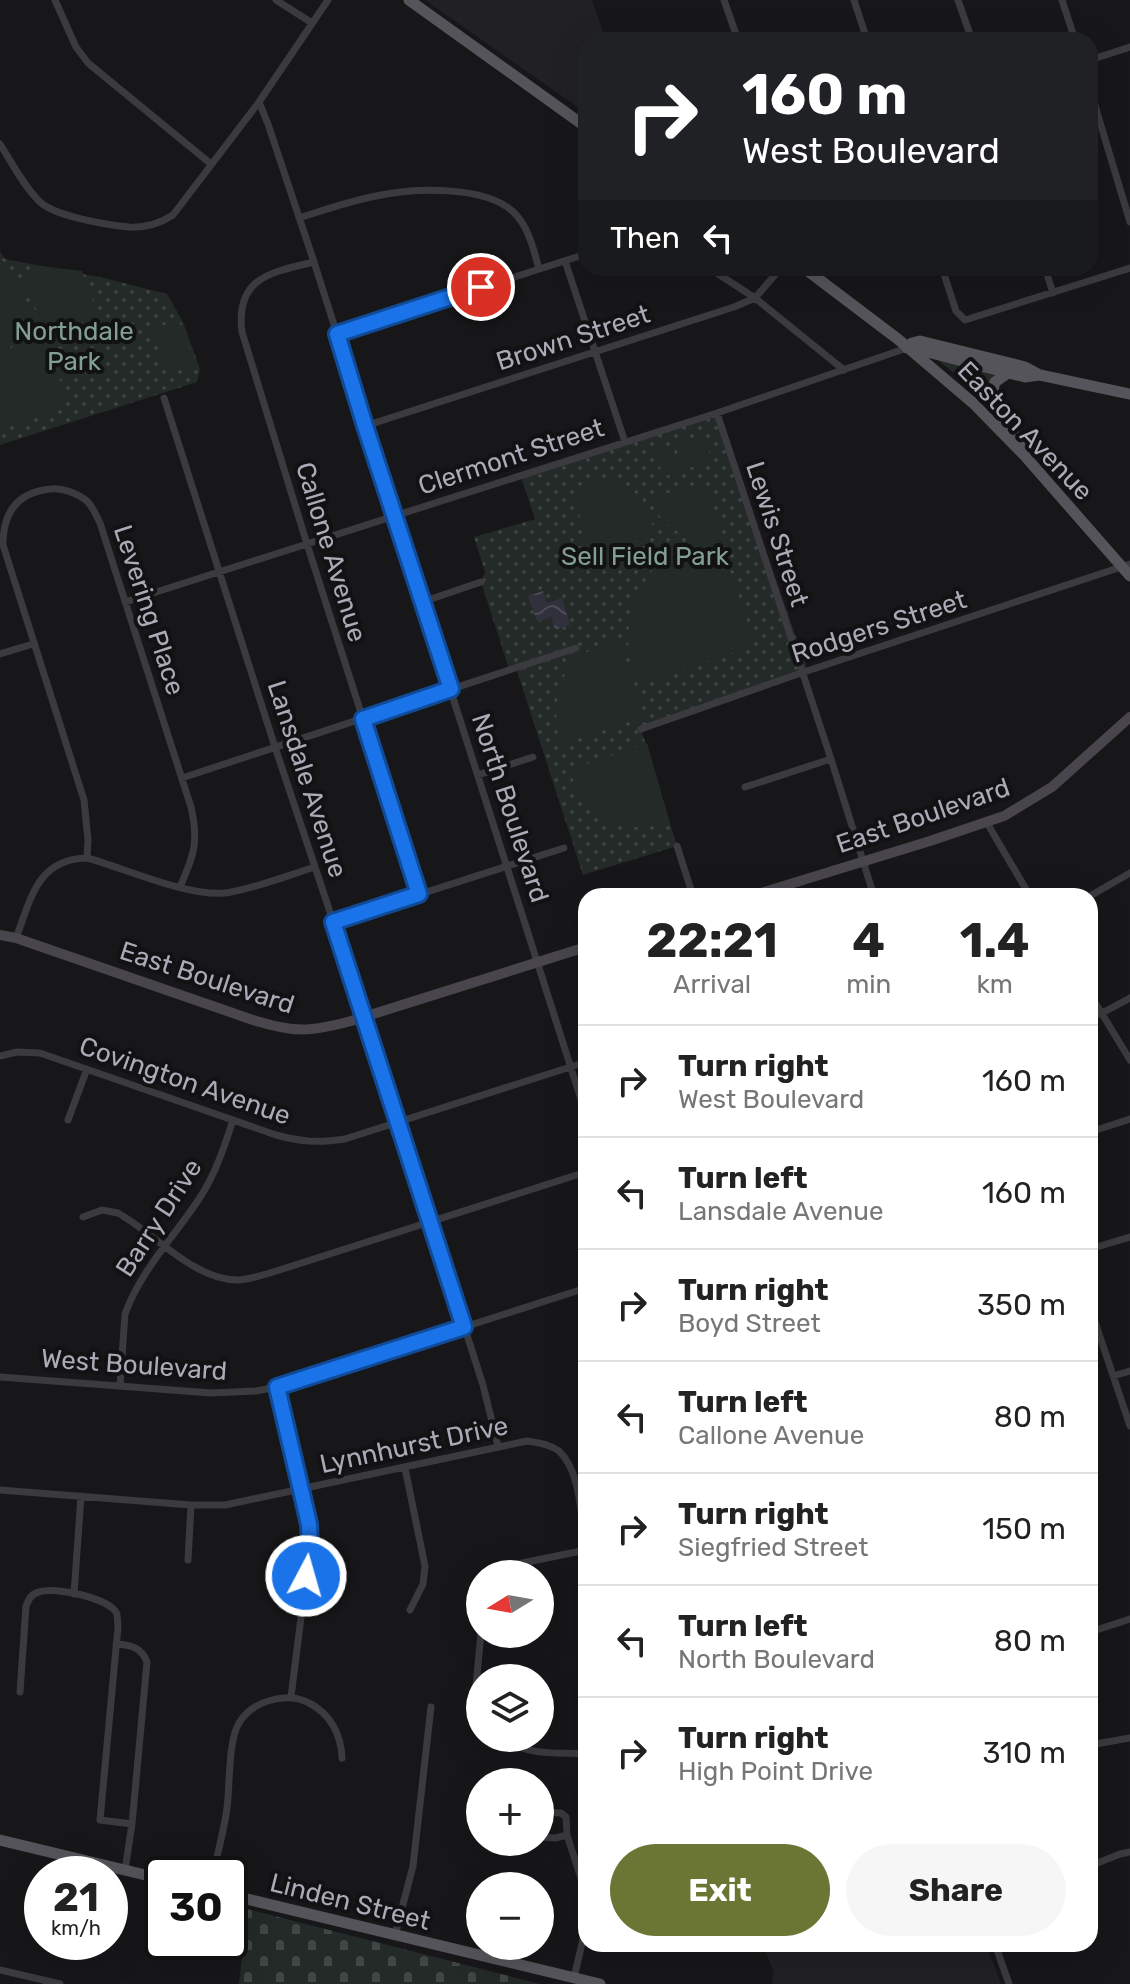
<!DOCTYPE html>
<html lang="en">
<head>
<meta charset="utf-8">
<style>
	body { margin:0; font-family:Rubik,sans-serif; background:#f6f6f6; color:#222; height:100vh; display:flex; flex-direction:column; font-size:30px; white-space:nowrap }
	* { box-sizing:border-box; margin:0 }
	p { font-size:26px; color:#767676 }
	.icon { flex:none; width:44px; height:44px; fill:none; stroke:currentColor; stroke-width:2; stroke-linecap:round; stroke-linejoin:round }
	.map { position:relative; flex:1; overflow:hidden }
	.drawer { position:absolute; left:578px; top:888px; width:520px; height:1064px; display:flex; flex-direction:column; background:#fff; border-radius:24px; box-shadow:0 8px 32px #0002 }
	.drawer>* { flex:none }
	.top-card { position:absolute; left:578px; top:32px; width:520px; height:244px; border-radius:24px; box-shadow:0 8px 32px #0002; background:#202124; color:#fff; overflow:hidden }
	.needle { width:52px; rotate:259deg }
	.controls { position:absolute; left:466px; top:1560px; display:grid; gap:16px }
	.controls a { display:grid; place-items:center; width:88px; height:88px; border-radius:50%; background:#fff; box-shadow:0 8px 32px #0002; font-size:40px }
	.speed { position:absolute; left:24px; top:1856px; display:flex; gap:16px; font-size:40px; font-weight:700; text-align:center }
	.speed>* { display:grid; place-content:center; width:104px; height:104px; border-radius:50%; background:#fff; box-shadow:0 8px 32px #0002; line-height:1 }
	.speed small { font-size:20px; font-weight:400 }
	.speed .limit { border:4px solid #111; border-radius:12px; background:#fff; color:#111 }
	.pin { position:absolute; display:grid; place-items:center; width:68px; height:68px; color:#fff; margin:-34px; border:4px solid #fff; border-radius:50%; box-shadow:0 2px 8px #0007 }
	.me { position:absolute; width:88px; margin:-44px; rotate:6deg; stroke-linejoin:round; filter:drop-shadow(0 0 6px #0008) }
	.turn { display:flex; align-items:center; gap:28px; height:168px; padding:0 32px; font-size:36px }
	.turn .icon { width:104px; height:104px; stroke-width:2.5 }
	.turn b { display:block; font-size:56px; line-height:68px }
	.then { display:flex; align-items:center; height:76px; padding:0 32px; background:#0003; gap:16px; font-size:30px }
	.eta { display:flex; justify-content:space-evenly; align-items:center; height:136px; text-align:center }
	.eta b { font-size:48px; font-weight:700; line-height:56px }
	.cta { display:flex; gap:16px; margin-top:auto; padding:16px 32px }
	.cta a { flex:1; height:92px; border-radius:48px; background:#6b7534; color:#fff; font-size:32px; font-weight:700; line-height:92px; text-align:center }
	.cta a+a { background:#f6f6f6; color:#222 }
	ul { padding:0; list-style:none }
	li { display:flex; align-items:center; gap:24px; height:112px; padding:0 32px; border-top:2px solid #e0e0e0 }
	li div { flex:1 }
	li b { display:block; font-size:30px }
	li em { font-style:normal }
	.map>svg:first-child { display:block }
	.built { fill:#212022 }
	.grass { fill:url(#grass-tufts) }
	.cemetery { fill:url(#cemetery-stones) }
	.park { fill:url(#park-dots) }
	.pitch { fill:#232a27 }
	.water { fill:url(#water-waves) }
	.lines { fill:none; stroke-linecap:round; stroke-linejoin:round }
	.street { stroke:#3b3a3e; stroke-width:7 }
	.secondary { stroke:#48464c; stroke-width:10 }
	.primary { stroke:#56545b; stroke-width:11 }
	.route-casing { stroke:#114b97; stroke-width:20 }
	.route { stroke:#1a73e8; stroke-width:14 }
	.labels { text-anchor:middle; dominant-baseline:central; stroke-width:8; stroke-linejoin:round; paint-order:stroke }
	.park-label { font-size:26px; fill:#839f93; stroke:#121113 }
	.street-label { font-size:26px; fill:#acaab6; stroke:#121113 }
</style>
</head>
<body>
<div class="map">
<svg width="1130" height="1984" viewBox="0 0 1130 1984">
	<defs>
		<pattern id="grass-tufts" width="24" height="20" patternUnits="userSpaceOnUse" patternTransform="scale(2)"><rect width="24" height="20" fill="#232a27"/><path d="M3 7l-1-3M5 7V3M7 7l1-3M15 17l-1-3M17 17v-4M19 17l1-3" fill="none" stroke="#404644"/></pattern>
		<pattern id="cemetery-stones" width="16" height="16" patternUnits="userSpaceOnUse" patternTransform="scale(2)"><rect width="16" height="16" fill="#232a27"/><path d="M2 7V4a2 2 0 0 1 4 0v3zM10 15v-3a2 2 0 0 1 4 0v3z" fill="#404644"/></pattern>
		<pattern id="park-dots" width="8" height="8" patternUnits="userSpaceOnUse" patternTransform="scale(2)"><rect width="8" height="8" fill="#232a27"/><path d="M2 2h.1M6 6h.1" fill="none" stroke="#404644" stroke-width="1.8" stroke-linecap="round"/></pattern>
		<pattern id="water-waves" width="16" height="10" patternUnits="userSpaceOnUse" patternTransform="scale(2)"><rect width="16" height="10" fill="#30313c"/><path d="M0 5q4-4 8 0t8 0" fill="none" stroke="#4b4c56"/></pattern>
	</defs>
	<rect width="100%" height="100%" fill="#171618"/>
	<path class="built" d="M 425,0 L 592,0 L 606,40 L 586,40 L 586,113 Z
		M 762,1944 L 986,1944 L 1001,1984 L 772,1984 L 774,1972 Z"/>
	<path class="grass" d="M 940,359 L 996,374 L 989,382 L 987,396 L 983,396 L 939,361 Z"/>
	<path class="cemetery" d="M 247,1909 L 540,1984 L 239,1984 Z"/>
	<path class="park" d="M 0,251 L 5,259 L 104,278 L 167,294 L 183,322 L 200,369 L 197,382 L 0,445 Z
		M 717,413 L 808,671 L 641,729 L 677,846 L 583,875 L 516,668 L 509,669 L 481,582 L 485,572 L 474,537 L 535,519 L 520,474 Z"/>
	<path class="pitch" d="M 8,264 L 39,326 L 45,330 L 43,336 L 36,334 L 0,349 L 0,272 Z
		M 33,265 L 82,271 L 101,322 L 50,335 L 23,284 Z
		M 178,319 L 196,364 L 169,375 L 151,331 Z
		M 46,337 L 66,398 L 61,410 L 0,428 L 0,358 C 12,343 28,341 46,337 Z
		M 704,435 L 712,461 L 683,470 L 675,445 Z
		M 671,446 L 679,472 L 663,477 L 655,451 Z
		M 611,479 L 626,486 L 642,498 L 657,536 L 594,552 L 587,547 L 573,487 Z
		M 705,482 L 721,531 L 717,533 L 753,638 L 750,647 L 638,685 C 635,678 631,669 630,661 C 624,631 633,593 653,570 C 664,556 683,544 699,536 C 672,534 661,524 651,498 Z
		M 618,640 L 643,717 L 559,745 C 551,691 560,654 618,640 Z
		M 647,743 L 670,823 C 661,823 653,827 645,827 C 604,830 582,804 569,770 Z"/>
	<path class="water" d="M 543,591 L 547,603 L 562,598 L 570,625 L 555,630 L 551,617 L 537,622 L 528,596 Z"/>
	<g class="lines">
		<path class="street" d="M 55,0 L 76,47 L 88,63 L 211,164
			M 276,0 L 312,23
			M 724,0 L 738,40
			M 854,0 L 867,40
			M 958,0 L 972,40
			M 1062,0 L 1075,40
			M 1090,60 L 1130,47
			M 1090,89 L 1130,222
			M 259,102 L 268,124 L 314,262 L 586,1115
			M 0,144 C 12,163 23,185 39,201 C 53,216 107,225 129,227 C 146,228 159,224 173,215 L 259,102 L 328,0
			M 299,218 C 324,210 350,201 376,196 C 414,188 492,184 518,217 C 530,232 534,251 539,269
			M 565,261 L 625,442
			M 314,262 C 272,272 235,277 242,332 L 307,544 L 419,894
			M 709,268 L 755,298 L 844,370
			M 942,268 L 956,311 L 965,320 L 1130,268
			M 1045,268 L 1053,293
			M 337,334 L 586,254
			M 164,398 L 275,747 L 365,1017 L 483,1385 L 498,1446
			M 717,413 L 831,759 L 874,896
			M 365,426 L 734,307 L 755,298 L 781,268
			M 125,602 L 717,413 L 907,348
			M 422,602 L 481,582
			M 0,654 L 33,644
			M 641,729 L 801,673 L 1130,564
			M 478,775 L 533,757
			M 182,778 L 576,648
			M 745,787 L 831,759
			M 987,823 L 1030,896
			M 677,846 L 693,896
			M 87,858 L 88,840 L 84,800 L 3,545 C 3,513 17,492 51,489 C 63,488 77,493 87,501 C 93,507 96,515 100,523 L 191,807 C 199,842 194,855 180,887
			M 1090,896 L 1130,873
			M 333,922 L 564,848
			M 16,938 C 31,899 37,859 87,858 C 124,868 188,897 225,893 C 251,890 289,875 315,867
			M 1090,994 L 1130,1060
			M 1090,1017 L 1102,1013 L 1130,998
			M 0,1056 L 17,1052 L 40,1053 L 276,1135 C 302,1142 318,1143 345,1139 L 586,1062
			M 68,1120 L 87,1069
			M 1090,1132 L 1130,1119
			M 83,1217 L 102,1210 L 118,1213 C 155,1234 195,1281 239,1280 C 249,1279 260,1276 270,1273 L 586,1172
			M 1090,1249 L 1130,1237
			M 1090,1307 L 1130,1426
			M 1113,1376 L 1130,1371
			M 0,1377 L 211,1393 L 256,1391 L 277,1387 L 586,1288
			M 120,1386 L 125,1314 C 141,1270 174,1237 199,1199 C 215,1175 224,1148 233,1120
			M 277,1387 L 310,1534 L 310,1546 L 291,1697
			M 405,1468 L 425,1566 L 423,1584 L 410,1610
			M 0,1490 L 191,1505 L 225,1505 L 527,1441 C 538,1443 550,1444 559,1451 C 579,1470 580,1507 584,1532
			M 188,1560 L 191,1505
			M 503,1574 L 522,1563 L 586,1550
			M 74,1594 L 81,1496
			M 1090,1632 L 1130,1619
			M 116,1644 C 131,1645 141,1647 147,1662 L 132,1824 L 125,1870
			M 20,1692 L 26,1606 C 29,1599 31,1594 39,1592 C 54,1586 110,1598 117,1614 C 117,1615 118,1626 118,1627 L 100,1820 L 132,1824
			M 480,1706 L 476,1685 L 481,1634
			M 505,1738 C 527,1757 559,1752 586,1754
			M 1090,1745 L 1130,1738
			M 540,1812 L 561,1813 L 566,1817 L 567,1835 L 586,1894
			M 540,1837 L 555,1838 L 567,1835
			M 1090,1866 L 1120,1854 L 1130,1852
			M 213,1874 C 218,1852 224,1830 227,1808 C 230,1786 228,1741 239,1723 C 252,1701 287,1691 309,1703 C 331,1714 341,1735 342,1758
			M 395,1935 L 413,1866 L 431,1707
			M 995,1944 L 1009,1984
			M 0,1970 L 60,1984
			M 574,1978 L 586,1926"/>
		<path class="secondary" d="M 751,896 L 930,841 L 1004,816 L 1052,787 L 1130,717
			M 0,935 L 16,938 L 253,1020 C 294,1033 310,1032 351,1021 L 586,947"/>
		<path class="primary" d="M 409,0 L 586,127
			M 804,268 L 899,340 L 973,403 L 1024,455 L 1130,576
			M 907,348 L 912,343 L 920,341 L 1025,367 L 1040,375 L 1130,394
			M 912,348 L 1025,377 L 1039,375
			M 1008,373 L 995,382 C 986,409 1012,423 1021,447
			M 0,1840 L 162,1879
			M 230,1895 L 600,1984"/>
	</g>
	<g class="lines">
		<defs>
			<path id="route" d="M 306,1576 L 310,1546 L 309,1524 L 277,1387 L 464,1327 L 333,922 L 419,894 L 363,719 L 451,689 L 365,426 L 337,334 L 481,287"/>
		</defs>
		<use href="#route" class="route-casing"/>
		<use href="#route" class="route"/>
	</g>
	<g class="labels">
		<g class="park-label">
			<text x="74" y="331">Northdale<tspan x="74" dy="30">Park</tspan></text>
			<text x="645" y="556">Sell Field Park</text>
		</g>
		<g class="street-label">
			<text transform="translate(573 338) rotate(-18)">Brown Street</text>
			<text transform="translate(1025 431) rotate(46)">Easton Avenue</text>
			<text transform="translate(511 457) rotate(-18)">Clermont Street</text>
			<text transform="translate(777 534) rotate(72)">Lewis Street</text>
			<text transform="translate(331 552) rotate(73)">Callone Avenue</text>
			<text transform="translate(149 610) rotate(72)">Levering Place</text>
			<text transform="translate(879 627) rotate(-18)">Rodgers Street</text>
			<text transform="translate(307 779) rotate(72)">Lansdale Avenue</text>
			<text transform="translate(510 808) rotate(72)">North Boulevard</text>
			<text transform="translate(923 816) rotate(-19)">East Boulevard</text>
			<text transform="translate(207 978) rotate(18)">East Boulevard</text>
			<text transform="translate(185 1081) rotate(19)">Covington Avenue</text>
			<text transform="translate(159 1218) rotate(-57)">Barry Drive</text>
			<text transform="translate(134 1365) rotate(4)">West Boulevard</text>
			<text transform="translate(414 1445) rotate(-12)">Lynnhurst Drive</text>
			<text transform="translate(350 1902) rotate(14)">Linden Street</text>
		</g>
	</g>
</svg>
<div class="controls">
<a><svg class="needle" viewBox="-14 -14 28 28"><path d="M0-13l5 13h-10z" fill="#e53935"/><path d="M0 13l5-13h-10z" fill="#767676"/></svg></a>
<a><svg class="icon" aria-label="layers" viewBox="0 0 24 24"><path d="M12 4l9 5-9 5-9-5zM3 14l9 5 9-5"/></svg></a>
<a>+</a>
<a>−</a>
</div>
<div class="speed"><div>21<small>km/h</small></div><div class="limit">30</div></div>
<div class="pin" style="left:481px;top:287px;background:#d93025"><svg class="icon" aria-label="arrive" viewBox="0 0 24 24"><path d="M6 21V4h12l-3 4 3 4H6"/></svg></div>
<svg class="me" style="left:306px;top:1576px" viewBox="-20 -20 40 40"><circle r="17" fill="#1a73e8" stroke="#fff" stroke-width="3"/><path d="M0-11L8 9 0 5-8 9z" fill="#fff"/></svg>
<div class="top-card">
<div class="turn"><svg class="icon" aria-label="right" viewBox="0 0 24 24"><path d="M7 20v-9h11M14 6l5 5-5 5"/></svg><div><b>160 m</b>West Boulevard</div></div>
<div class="then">Then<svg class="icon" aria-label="left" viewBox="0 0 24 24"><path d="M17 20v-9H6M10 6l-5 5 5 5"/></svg></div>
</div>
<section class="drawer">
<div class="eta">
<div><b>22:21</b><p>Arrival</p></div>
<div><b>4</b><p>min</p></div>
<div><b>1.4</b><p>km</p></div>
</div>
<ul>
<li><svg class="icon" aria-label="right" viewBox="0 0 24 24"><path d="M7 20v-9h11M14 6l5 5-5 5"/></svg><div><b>Turn right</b><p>West Boulevard</p></div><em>160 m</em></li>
<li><svg class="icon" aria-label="left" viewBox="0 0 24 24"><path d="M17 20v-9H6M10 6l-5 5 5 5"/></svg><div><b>Turn left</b><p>Lansdale Avenue</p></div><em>160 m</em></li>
<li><svg class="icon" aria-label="right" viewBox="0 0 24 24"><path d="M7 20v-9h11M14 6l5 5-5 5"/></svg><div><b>Turn right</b><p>Boyd Street</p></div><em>350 m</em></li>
<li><svg class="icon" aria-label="left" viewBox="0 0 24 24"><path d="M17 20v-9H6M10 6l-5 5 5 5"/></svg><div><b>Turn left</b><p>Callone Avenue</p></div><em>80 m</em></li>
<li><svg class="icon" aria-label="right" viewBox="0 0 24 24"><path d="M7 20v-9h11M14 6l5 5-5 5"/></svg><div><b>Turn right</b><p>Siegfried Street</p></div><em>150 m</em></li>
<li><svg class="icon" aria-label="left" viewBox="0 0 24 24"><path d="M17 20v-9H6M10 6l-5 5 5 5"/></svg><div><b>Turn left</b><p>North Boulevard</p></div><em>80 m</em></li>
<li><svg class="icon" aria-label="right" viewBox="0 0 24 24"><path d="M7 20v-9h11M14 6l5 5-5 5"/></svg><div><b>Turn right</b><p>High Point Drive</p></div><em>310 m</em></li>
</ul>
<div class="cta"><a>Exit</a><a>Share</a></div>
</section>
</div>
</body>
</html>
